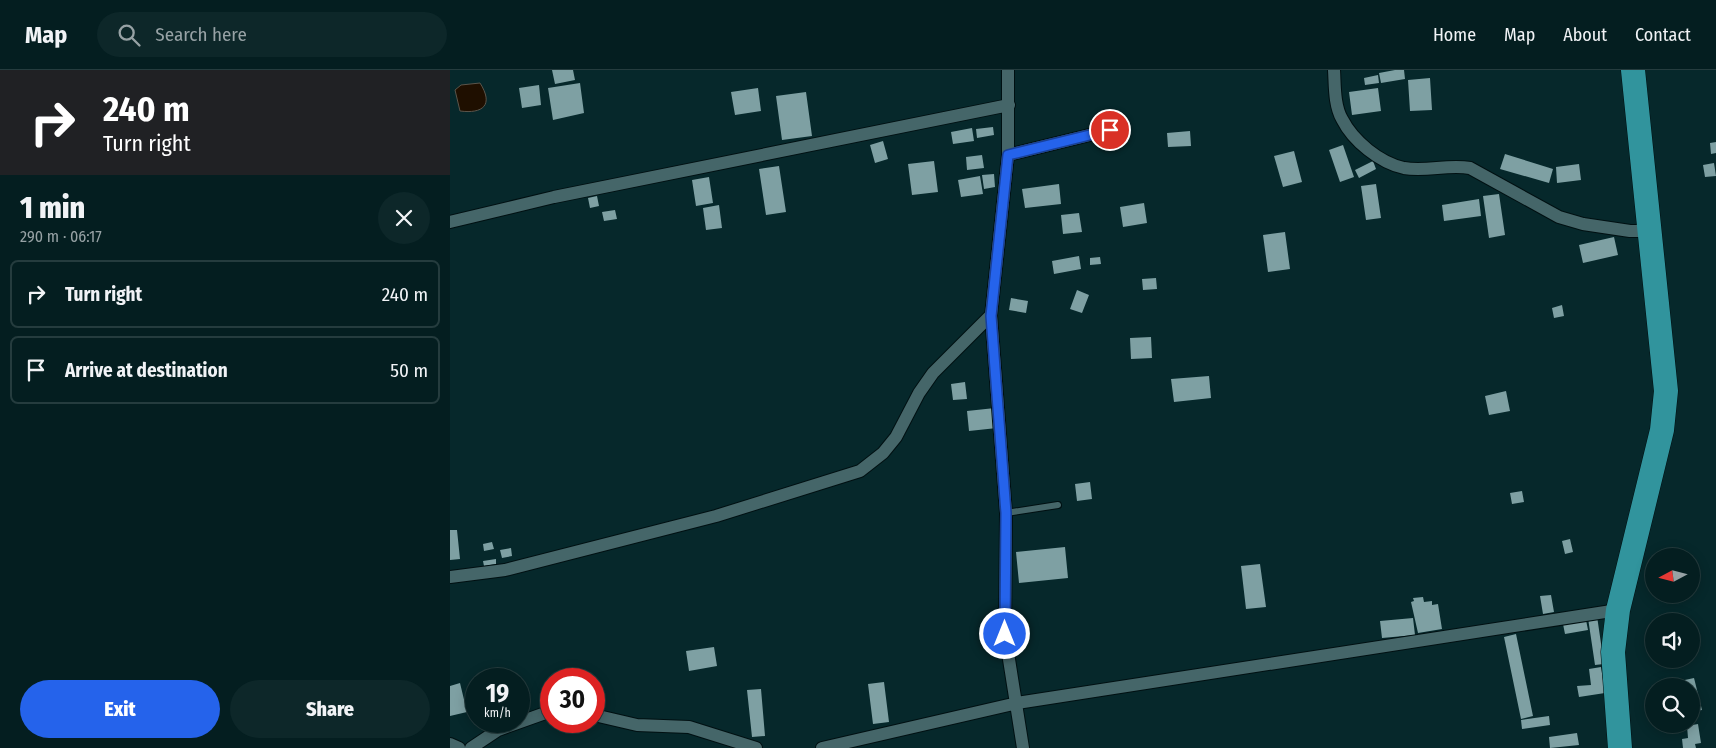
<!DOCTYPE html>
<html lang="en">
<head>
<meta charset="utf-8">
<style>
	body { margin:0; font-family:"Fira Sans Condensed",sans-serif; background:#0d2729; color:#f1f3f6; height:100vh; display:flex; flex-direction:column; font-size:19px; white-space:nowrap }
	* { box-sizing:border-box; margin:0 }
	p { font-size:16px; color:#97a2a5 }
	.icon { flex:none; width:28px; height:28px; fill:none; stroke:currentColor; stroke-width:2; stroke-linecap:round; stroke-linejoin:round }
	.map { position:relative; flex:1; overflow:hidden }
	.sheet { display:flex; flex-direction:column; background:#041e20; width:450px }
	.sheet>* { flex:none }
	.hud { background:#202124; color:#fff; overflow:hidden }
	.needle { width:32px; rotate:263deg }
	.fabs { position:absolute; left:1195px; top:478px; display:grid; gap:10px }
	.fabs a { display:grid; place-items:center; width:55px; height:55px; border-radius:50%; background:#041e20; box-shadow:0 2px 12px #0003,0 0 0 1px #253c3e; font-size:25px }
	.speed { position:absolute; left:15px; top:598px; display:flex; gap:10px; font-size:25px; font-weight:700; text-align:center }
	.speed>* { display:grid; place-content:center; width:65px; height:65px; border-radius:50%; background:#041e20; box-shadow:0 2px 12px #0003,0 0 0 1px #253c3e; line-height:1 }
	.speed small { font-size:12px; font-weight:400 }
	.speed .limit { border:8px solid #d22; background:#fff; color:#111 }
	.pin { position:absolute; display:grid; place-items:center; width:42px; height:42px; color:#fff; margin:-21px; border:2px solid #fff; border-radius:50%; box-shadow:0 1px 5px #0007 }
	.me { position:absolute; width:55px; margin:-28px; rotate:0deg; stroke-linejoin:round; filter:drop-shadow(0 0 4px #0008) }
	.turn { display:flex; align-items:center; gap:18px; height:105px; padding:0 20px; font-size:22px }
	.turn .icon { width:65px; height:65px; stroke-width:2.5 }
	.turn b { display:block; font-size:35px; line-height:42px }
	.round { display:grid; place-items:center; flex:none; width:52px; height:52px; border-radius:26px; background:#0d2729 }
	.overview { display:flex; align-items:center; justify-content:space-between; height:85px; padding:0 20px }
	h1 { font-size:30px; font-weight:800; line-height:38px }
	.action { display:flex; gap:10px; margin-top:auto; padding:10px 20px }
	.action a { flex:1; height:58px; border-radius:30px; background:#2563eb; color:#fff; font-size:20px; font-weight:800; line-height:58px; text-align:center }
	.action a+a { background:#0d2729; color:#f1f3f6 }
	ul { padding:0; list-style:none }
	li { display:flex; align-items:center; gap:15px; height:68px; margin:0 10px 8px; padding:0 10px; border:2px solid #253c3e; border-radius:8px }
	li div { flex:1 }
	li b { display:block; font-size:19px }
	li em { font-style:normal }
	header { display:flex; align-items:center; gap:30px; box-sizing:border-box; height:70px; padding:0 25px; background:#041e20; border-bottom:1px solid #253c3e }
	header strong { font-size:24px }
	nav { display:flex; gap:28px; margin-inline-start:auto; font-size:18px }
	.search { width:350px; height:45px; background:#0d2729; display:flex; align-items:center; gap:12px; box-sizing:border-box; padding:0 18px; border-radius:28px; color:#97a2a5; font-size:19px }
	main { display:flex; flex:1; min-height:0 }
	.map>svg:first-child { display:block }
	.water { fill:#1f0f00; stroke:#5b554b }
	.building { fill:#7ea0a3 }
	.lines { fill:none; stroke-linecap:round; stroke-linejoin:round }
	.lane-casing { stroke:#001012; stroke-width:8 }
	.street-casing { stroke:#001012; stroke-width:14 }
	.highway-casing { stroke:#001012; stroke-width:25 }
	.lane { stroke:#456669; stroke-width:6 }
	.street { stroke:#456669; stroke-width:12 }
	.highway { stroke:#31949d; stroke-width:24 }
	.route-casing { stroke:#184099; stroke-width:12 }
	.route { stroke:#2563eb; stroke-width:9 }
</style>
</head>
<body>
<header>
<strong>Map</strong>
<div class="search"><svg class="icon" aria-label="search" viewBox="0 0 24 24"><circle cx="10" cy="10" r="6"/><path d="M15 15l6 6"/></svg>Search here</div>
<nav><a>Home</a><a>Map</a><a>About</a><a>Contact</a></nav>
</header>
<main>
<section class="sheet">
<div class="hud">
<div class="turn"><svg class="icon" aria-label="right" viewBox="0 0 24 24"><path d="M7 20v-9h11M14 6l5 5-5 5"/></svg><div><b>240 m</b>Turn right</div></div>
</div>
<div class="overview"><div><h1>1 min</h1><p>290 m · 06:17</p></div><a class="round"><svg class="icon" aria-label="close" viewBox="0 0 24 24"><path d="M6 6l12 12M18 6L6 18"/></svg></a></div>
<ul>
<li><svg class="icon" aria-label="right" viewBox="0 0 24 24"><path d="M7 20v-9h11M14 6l5 5-5 5"/></svg><div><b>Turn right</b></div><em>240 m</em></li>
<li><svg class="icon" aria-label="arrive" viewBox="0 0 24 24"><path d="M6 21V4h12l-3 4 3 4H6"/></svg><div><b>Arrive at destination</b></div><em>50 m</em></li>
</ul>
<div class="action"><a>Exit</a><a>Share</a></div>
</section>
<div class="map">
<svg width="1266" height="678" viewBox="0 0 1266 678">
	<rect width="100%" height="100%" fill="#06282b"/>
	<path class="water" d="M 30,13 C 44,35 33,44 10,41 L 5,20 L 11,15 Z"/>
	<path class="building" d="M 102,0 L 123,0 L 125,10 L 105,14 Z
		M 945,0 L 954,0 L 955,9 L 931,13 L 929,3 Z
		M 928,5 L 929,13 L 915,15 L 914,8 Z
		M 980,8 L 982,40 L 960,41 L 958,10 Z
		M 130,13 L 134,43 L 103,50 L 98,18 Z
		M 89,15 L 91,35 L 72,38 L 69,18 Z
		M 308,18 L 311,41 L 285,45 L 281,22 Z
		M 928,18 L 931,41 L 902,45 L 899,22 Z
		M 356,22 L 362,66 L 332,70 L 326,26 Z
		M 543,57 L 544,65 L 527,68 L 526,59 Z
		M 522,58 L 524,71 L 503,74 L 501,62 Z
		M 740,61 L 741,76 L 718,77 L 717,63 Z
		M 433,71 L 438,89 L 425,93 L 420,75 Z
		M 1266,72 L 1266,83 L 1261,84 L 1260,73 Z
		M 893,75 L 904,107 L 890,112 L 879,80 Z
		M 844,81 L 852,112 L 833,117 L 824,86 Z
		M 1055,84 L 1103,99 L 1099,113 L 1050,99 Z
		M 532,85 L 534,98 L 517,100 L 516,87 Z
		M 484,91 L 488,122 L 462,125 L 458,94 Z
		M 923,91 L 926,99 L 909,108 L 905,100 Z
		M 1264,93 L 1266,106 L 1255,107 L 1253,95 Z
		M 1129,94 L 1131,110 L 1107,113 L 1106,97 Z
		M 329,96 L 336,142 L 316,145 L 309,99 Z
		M 544,104 L 545,117 L 534,119 L 532,105 Z
		M 530,106 L 533,124 L 511,127 L 508,110 Z
		M 259,107 L 263,133 L 246,136 L 242,110 Z
		M 609,114 L 611,134 L 575,138 L 572,119 Z
		M 926,114 L 931,148 L 916,150 L 911,116 Z
		M 1049,124 L 1055,165 L 1039,168 L 1033,126 Z
		M 147,126 L 149,136 L 140,138 L 138,128 Z
		M 1029,129 L 1031,146 L 994,151 L 992,135 Z
		M 694,133 L 697,153 L 673,157 L 670,137 Z
		M 269,135 L 272,158 L 256,160 L 253,138 Z
		M 165,140 L 167,149 L 154,151 L 152,142 Z
		M 629,143 L 632,162 L 613,164 L 611,145 Z
		M 835,162 L 840,199 L 818,202 L 813,165 Z
		M 1164,167 L 1168,185 L 1133,193 L 1129,175 Z
		M 629,186 L 631,199 L 604,204 L 602,191 Z
		M 650,187 L 651,194 L 640,195 L 640,188 Z
		M 706,208 L 707,219 L 693,220 L 692,209 Z
		M 627,220 L 639,225 L 632,243 L 620,239 Z
		M 561,228 L 578,231 L 576,243 L 559,240 Z
		M 1112,235 L 1114,246 L 1104,248 L 1102,238 Z
		M 701,267 L 702,288 L 681,289 L 680,268 Z
		M 759,306 L 761,328 L 724,332 L 721,309 Z
		M 515,312 L 517,329 L 503,330 L 501,314 Z
		M 1056,321 L 1060,341 L 1039,345 L 1035,326 Z
		M 545,338 L 547,358 L 519,361 L 517,341 Z
		M 640,412 L 642,429 L 627,431 L 625,414 Z
		M 1072,421 L 1074,432 L 1062,434 L 1060,423 Z
		M 0,460 L 7,460 L 10,489 L 0,490 Z
		M 1120,469 L 1123,482 L 1115,484 L 1112,471 Z
		M 42,472 L 44,479 L 34,481 L 33,474 Z
		M 615,477 L 618,508 L 569,513 L 566,482 Z
		M 61,478 L 62,486 L 52,488 L 50,480 Z
		M 46,489 L 46,494 L 34,496 L 33,491 Z
		M 810,494 L 816,537 L 796,539 L 791,496 Z
		M 1101,525 L 1104,542 L 1093,544 L 1090,526 Z
		M 973,527 L 974,532 L 982,531 L 982,535 L 988,534 L 992,559 L 968,563 L 961,532 L 964,531 L 963,528 Z
		M 1147,546 L 1154,594 L 1145,595 L 1138,548 Z
		M 963,548 L 965,565 L 932,568 L 930,551 Z
		M 1136,550 L 1138,560 L 1115,564 L 1113,554 Z
		M 1066,564 L 1083,646 L 1071,649 L 1054,567 Z
		M 264,577 L 267,596 L 239,601 L 236,581 Z
		M 1151,597 L 1155,623 L 1129,627 L 1127,616 L 1141,615 L 1139,599 Z
		M 1244,608 L 1252,640 L 1241,642 L 1241,616 L 1222,616 L 1221,613 Z
		M 434,612 L 439,652 L 423,654 L 418,614 Z
		M 10,613 L 17,642 L 0,646 L 0,616 Z
		M 311,619 L 315,666 L 302,667 L 297,620 Z
		M 1099,646 L 1100,655 L 1072,659 L 1071,650 Z
		M 1248,654 L 1251,673 L 1245,674 L 1246,678 L 1233,678 L 1232,669 L 1238,668 L 1237,656 Z
		M 1127,663 L 1129,675 L 1100,678 L 1099,667 Z"/>
	<g class="lines">
		<defs>
			<path id="lane" d="M 556,443 L 608,435"/>
			<path id="street" d="M 884,0 C 885,15 884,35 892,49 C 903,71 930,93 954,98 C 976,102 998,94 1020,98 L 1109,147 L 1133,154 L 1180,161 L 1201,161
				M 558,85 L 660,60
				M 0,152 L 104,127 L 559,35
				M 541,245 L 556,443 L 555,564 L 573,678
				M 0,507 L 55,500 L 266,446 L 410,401 L 433,383 L 446,367 L 469,323 L 483,303 L 541,245 L 558,85 L 558,0
				M 144,645 L 187,655 L 239,657 L 306,678
				M 0,674 L 9,678
				M 21,678 L 48,660 L 101,641
				M 372,678 L 567,633 L 1168,540"/>
			<path id="highway" d="M 1170,678 L 1163,582 L 1168,540 L 1212,360 L 1216,321 L 1183,0"/>
		</defs>
		<use href="#lane" class="lane-casing"/>
		<use href="#street" class="street-casing"/>
		<use href="#highway" class="highway-casing"/>
		<use href="#lane" class="lane"/>
		<use href="#street" class="street"/>
		<use href="#highway" class="highway"/>
	</g>
	<g class="lines">
		<defs>
			<path id="route" d="M 555,564 L 556,443 L 541,246 L 558,85 L 660,60"/>
		</defs>
		<use href="#route" class="route-casing"/>
		<use href="#route" class="route"/>
	</g>
</svg>
<div class="fabs">
<a><svg class="needle" viewBox="-14 -14 28 28"><path d="M0-13l5 13h-10z" fill="#e53935"/><path d="M0 13l5-13h-10z" fill="#97a2a5"/></svg></a>
<a><svg class="icon" aria-label="sound" viewBox="0 0 24 24"><path d="M4 9h4l5-4v14l-5-4H4zM17 9q2 3 0 6"/></svg></a>
<a><svg class="icon" aria-label="search" viewBox="0 0 24 24"><circle cx="10" cy="10" r="6"/><path d="M15 15l6 6"/></svg></a>
</div>
<div class="speed"><div>19<small>km/h</small></div><div class="limit">30</div></div>
<div class="pin" style="left:660px;top:60px;background:#d93025"><svg class="icon" aria-label="arrive" viewBox="0 0 24 24"><path d="M6 21V4h12l-3 4 3 4H6"/></svg></div>
<svg class="me" style="left:555px;top:564px" viewBox="-20 -20 40 40"><circle r="17" fill="#2563eb" stroke="#fff" stroke-width="3"/><path d="M0-11L8 9 0 5-8 9z" fill="#fff"/></svg>
</div>
</main>
</body>
</html>
